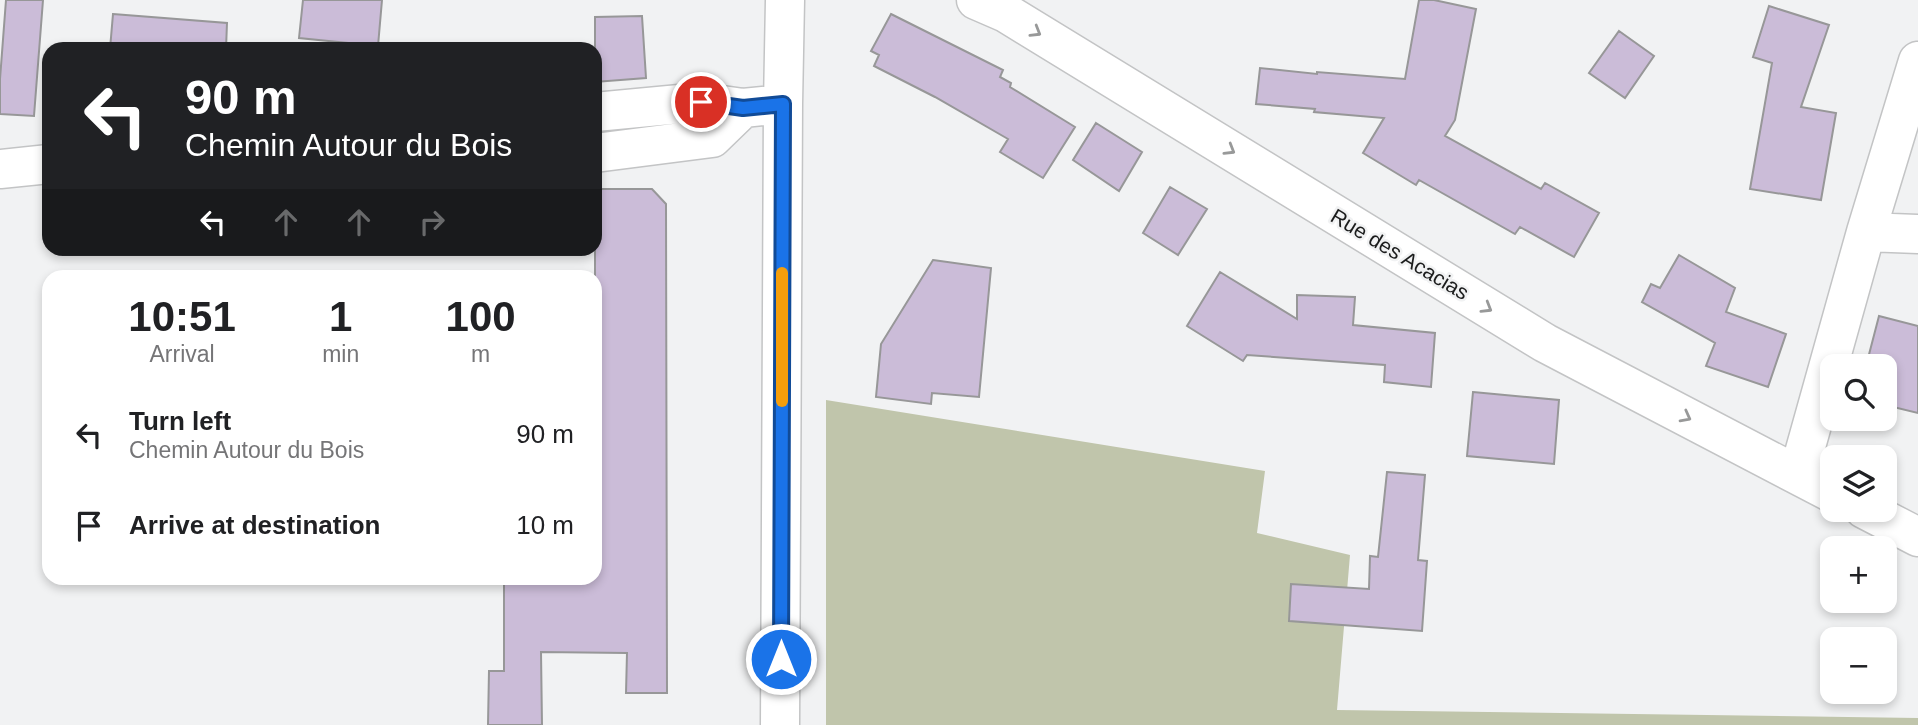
<!DOCTYPE html>
<html lang="en">
<head>
<meta charset="utf-8">
<style>
	body { margin:0; font-family:Helvetica,sans-serif; background:#f6f6f6; color:#202124; height:100vh; display:flex; flex-direction:column; font-size:26px; white-space:nowrap }
	* { box-sizing:border-box; margin:0 }
	p { font-size:23px; color:#757577 }
	.icon { flex:none; width:38px; height:38px; fill:none; stroke:currentColor; stroke-width:2; stroke-linecap:round; stroke-linejoin:round }
	.map { position:relative; flex:1; overflow:hidden }
	.panel { position:absolute; left:42px; top:270px; width:560px; height:315px; display:flex; flex-direction:column; background:#fff; border-radius:21px; box-shadow:0 4px 10px #0003 }
	.panel>* { flex:none }
	.hud { position:absolute; left:42px; top:42px; width:560px; height:214px; border-radius:21px; box-shadow:0 4px 10px #0003; background:#202124; color:#fff; overflow:hidden }
	.buttons { position:absolute; left:1820px; top:354px; display:grid; gap:14px }
	.buttons a { display:grid; place-items:center; width:77px; height:77px; border-radius:14px; background:#fff; box-shadow:0 4px 10px #0003; font-size:35px }
	.pin { position:absolute; display:grid; place-items:center; width:60px; height:60px; color:#fff; margin:-30px; border:4px solid #fff; border-radius:50%; box-shadow:0 2px 7px #0007 }
	.me { position:absolute; width:77px; margin:-38px; rotate:0deg; stroke-linejoin:round; filter:drop-shadow(0 0 5px #0008) }
	.turn { display:flex; align-items:center; gap:24px; height:147px; padding:0 28px; font-size:32px }
	.turn .icon { width:91px; height:91px; stroke-width:2.5 }
	.turn b { display:block; font-size:49px; line-height:60px }
	.lanes { display:flex; align-items:center; height:66px; padding:0 28px; background:#0003; justify-content:center; gap:35px; direction:ltr }
	.lanes .off { opacity:.35 }
	.eta { display:flex; justify-content:space-evenly; align-items:center; height:119px; text-align:center }
	.eta b { font-size:42px; font-weight:700; line-height:49px }
	ul { padding:0; list-style:none }
	li { display:flex; align-items:center; gap:21px; height:91px; padding:0 28px }
	li div { flex:1 }
	li b { display:block; font-size:26px }
	li em { font-style:normal }
	.map>svg:first-child { display:block }
	.green { fill:#c0c5ab }
	.building { fill:#cbbcd8; stroke:#979798; stroke-width:2 }
	.lines { fill:none; stroke-linecap:round; stroke-linejoin:round }
	.minor-casing { stroke:#c3c4c5; stroke-width:41 }
	.minor { stroke:#fff; stroke-width:38 }
	.oneway { stroke:#989999 }
	.route-casing { stroke:#114b97; stroke-width:18 }
	.route { stroke:#1a73e8; stroke-width:12 }
	.slow { stroke:#f59e0b; stroke-width:12 }
	.labels { text-anchor:middle; dominant-baseline:central; stroke-width:5; stroke-linejoin:round; paint-order:stroke }
	.street-label { font-size:21px; fill:#1b1c1c; stroke:#f1f2f3 }
</style>
</head>
<body>
<div class="map">
<svg width="1918" height="725" viewBox="0 0 1918 725">
	<rect width="100%" height="100%" fill="#f1f2f3"/>
	<path class="green" d="M 826,400 L 1265,471 L 1257,533 L 1350,555 L 1337,710 L 1918,718 L 1918,725 L 826,725 Z"/>
	<path class="building" d="M 6,0 L 43,0 L 34,116 L 0,114 L 0,79 Z
		M 303,0 L 382,0 L 378,46 L 299,38 Z
		M 1419,0 L 1434,0 L 1476,9 L 1455,120 L 1445,136 L 1541,189 L 1545,183 L 1599,213 L 1574,257 L 1520,227 L 1515,234 L 1419,180 L 1416,185 L 1363,153 L 1384,118 L 1314,112 L 1315,109 L 1256,104 L 1260,68 L 1317,74 L 1317,72 L 1405,79 Z
		M 1769,6 L 1829,25 L 1801,107 L 1836,113 L 1821,200 L 1750,189 L 1772,63 L 1753,57 Z
		M 113,14 L 227,23 L 226,49 L 110,49 Z
		M 891,14 L 1003,70 L 1000,77 L 1011,83 L 1010,87 L 1075,127 L 1043,178 L 1000,152 L 1008,139 L 935,97 L 874,66 L 879,55 L 871,51 Z
		M 642,16 L 646,78 L 595,82 L 595,17 Z
		M 1619,31 L 1654,56 L 1625,98 L 1589,73 Z
		M 1096,123 L 1142,152 L 1119,191 L 1073,160 Z
		M 1170,187 L 1207,209 L 1178,255 L 1143,233 Z
		M 595,189 L 652,189 L 666,204 L 667,693 L 626,693 L 627,653 L 541,652 L 542,725 L 488,725 L 489,671 L 504,671 L 504,578 L 595,578 Z
		M 1679,255 L 1735,288 L 1726,312 L 1786,334 L 1768,387 L 1706,366 L 1715,343 L 1642,302 L 1651,284 L 1660,288 Z
		M 933,260 L 991,268 L 979,397 L 932,393 L 931,404 L 876,397 L 881,344 Z
		M 1220,272 L 1297,319 L 1297,295 L 1355,297 L 1353,325 L 1435,333 L 1431,387 L 1384,382 L 1385,365 L 1247,355 L 1243,361 L 1187,326 Z
		M 1879,316 L 1918,326 L 1918,413 L 1885,405 L 1885,366 L 1866,366 Z
		M 1473,392 L 1559,400 L 1554,464 L 1467,456 Z
		M 1387,472 L 1425,475 L 1418,560 L 1427,561 L 1422,631 L 1289,621 L 1291,584 L 1369,589 L 1370,556 L 1378,557 Z"/>
	<g class="lines">
		<defs>
			<path id="minor" d="M 976,0 L 1006,13 L 1545,343 L 1832,493
				M 595,112 L 701,102 L 743,108 L 783,104
				M 595,153 L 712,138 L 743,108
				M 0,169 L 49,164
				M 1866,232 L 1918,61
				M 1798,475 L 1866,232 L 1918,234
				M 1864,509 L 1918,537
				M 780,725 L 783,104 L 785,0"/>
		</defs>
		<use href="#minor" class="minor-casing"/>
		<use href="#minor" class="minor"/>
	</g>
	<defs><path id="oneway-chevron" d="M-2-3.5L2.5 0L-2 3.5" fill="none" stroke-width="1.6" stroke-linecap="round" stroke-linejoin="round" transform="scale(1.75)"/></defs>
	<g class="oneway">
		<use href="#oneway-chevron" transform="translate(1036 32) rotate(31)"/>
		<use href="#oneway-chevron" transform="translate(1230 150) rotate(31)"/>
		<use href="#oneway-chevron" transform="translate(1487 308) rotate(31)"/>
		<use href="#oneway-chevron" transform="translate(1686 417) rotate(28)"/>
	</g>
	<g class="lines">
		<defs>
			<path id="route" d="M 701,102 L 743,108 L 783,104 L 781,659"/>
		</defs>
		<use href="#route" class="route-casing"/>
		<use href="#route" class="route"/>
		<path class="slow" d="M 782,401 L 782,273"/>
	</g>
	<g class="labels">
		<g class="street-label">
			<text transform="translate(1400 254) rotate(31)">Rue des Acacias</text>
		</g>
	</g>
</svg>
<div class="buttons">
<a><svg class="icon" aria-label="search" viewBox="0 0 24 24"><circle cx="10" cy="10" r="6"/><path d="M15 15l6 6"/></svg></a>
<a><svg class="icon" aria-label="layers" viewBox="0 0 24 24"><path d="M12 4l9 5-9 5-9-5zM3 14l9 5 9-5"/></svg></a>
<a>+</a>
<a>−</a>
</div>
<div class="pin" style="left:701px;top:102px;background:#d93025"><svg class="icon" aria-label="arrive" viewBox="0 0 24 24"><path d="M6 21V4h12l-3 4 3 4H6"/></svg></div>
<svg class="me" style="left:781px;top:659px" viewBox="-20 -20 40 40"><circle r="17" fill="#1a73e8" stroke="#fff" stroke-width="3"/><path d="M0-11L8 9 0 5-8 9z" fill="#fff"/></svg>
<div class="hud">
<div class="turn"><svg class="icon" aria-label="left" viewBox="0 0 24 24"><path d="M17 20v-9H6M10 6l-5 5 5 5"/></svg><div><b>90 m</b>Chemin Autour du Bois</div></div>
<div class="lanes"><svg class="icon" aria-label="left" viewBox="0 0 24 24"><path d="M17 20v-9H6M10 6l-5 5 5 5"/></svg><svg class="icon off" aria-label="ahead" viewBox="0 0 24 24"><path d="M12 20V5M6 11l6-6 6 6"/></svg><svg class="icon off" aria-label="ahead" viewBox="0 0 24 24"><path d="M12 20V5M6 11l6-6 6 6"/></svg><svg class="icon off" aria-label="right" viewBox="0 0 24 24"><path d="M7 20v-9h11M14 6l5 5-5 5"/></svg></div>
</div>
<section class="panel">
<div class="eta">
<div><b>10:51</b><p>Arrival</p></div>
<div><b>1</b><p>min</p></div>
<div><b>100</b><p>m</p></div>
</div>
<ul>
<li><svg class="icon" aria-label="left" viewBox="0 0 24 24"><path d="M17 20v-9H6M10 6l-5 5 5 5"/></svg><div><b>Turn left</b><p>Chemin Autour du Bois</p></div><em>90 m</em></li>
<li><svg class="icon" aria-label="arrive" viewBox="0 0 24 24"><path d="M6 21V4h12l-3 4 3 4H6"/></svg><div><b>Arrive at destination</b></div><em>10 m</em></li>
</ul>
</section>
</div>
</body>
</html>
